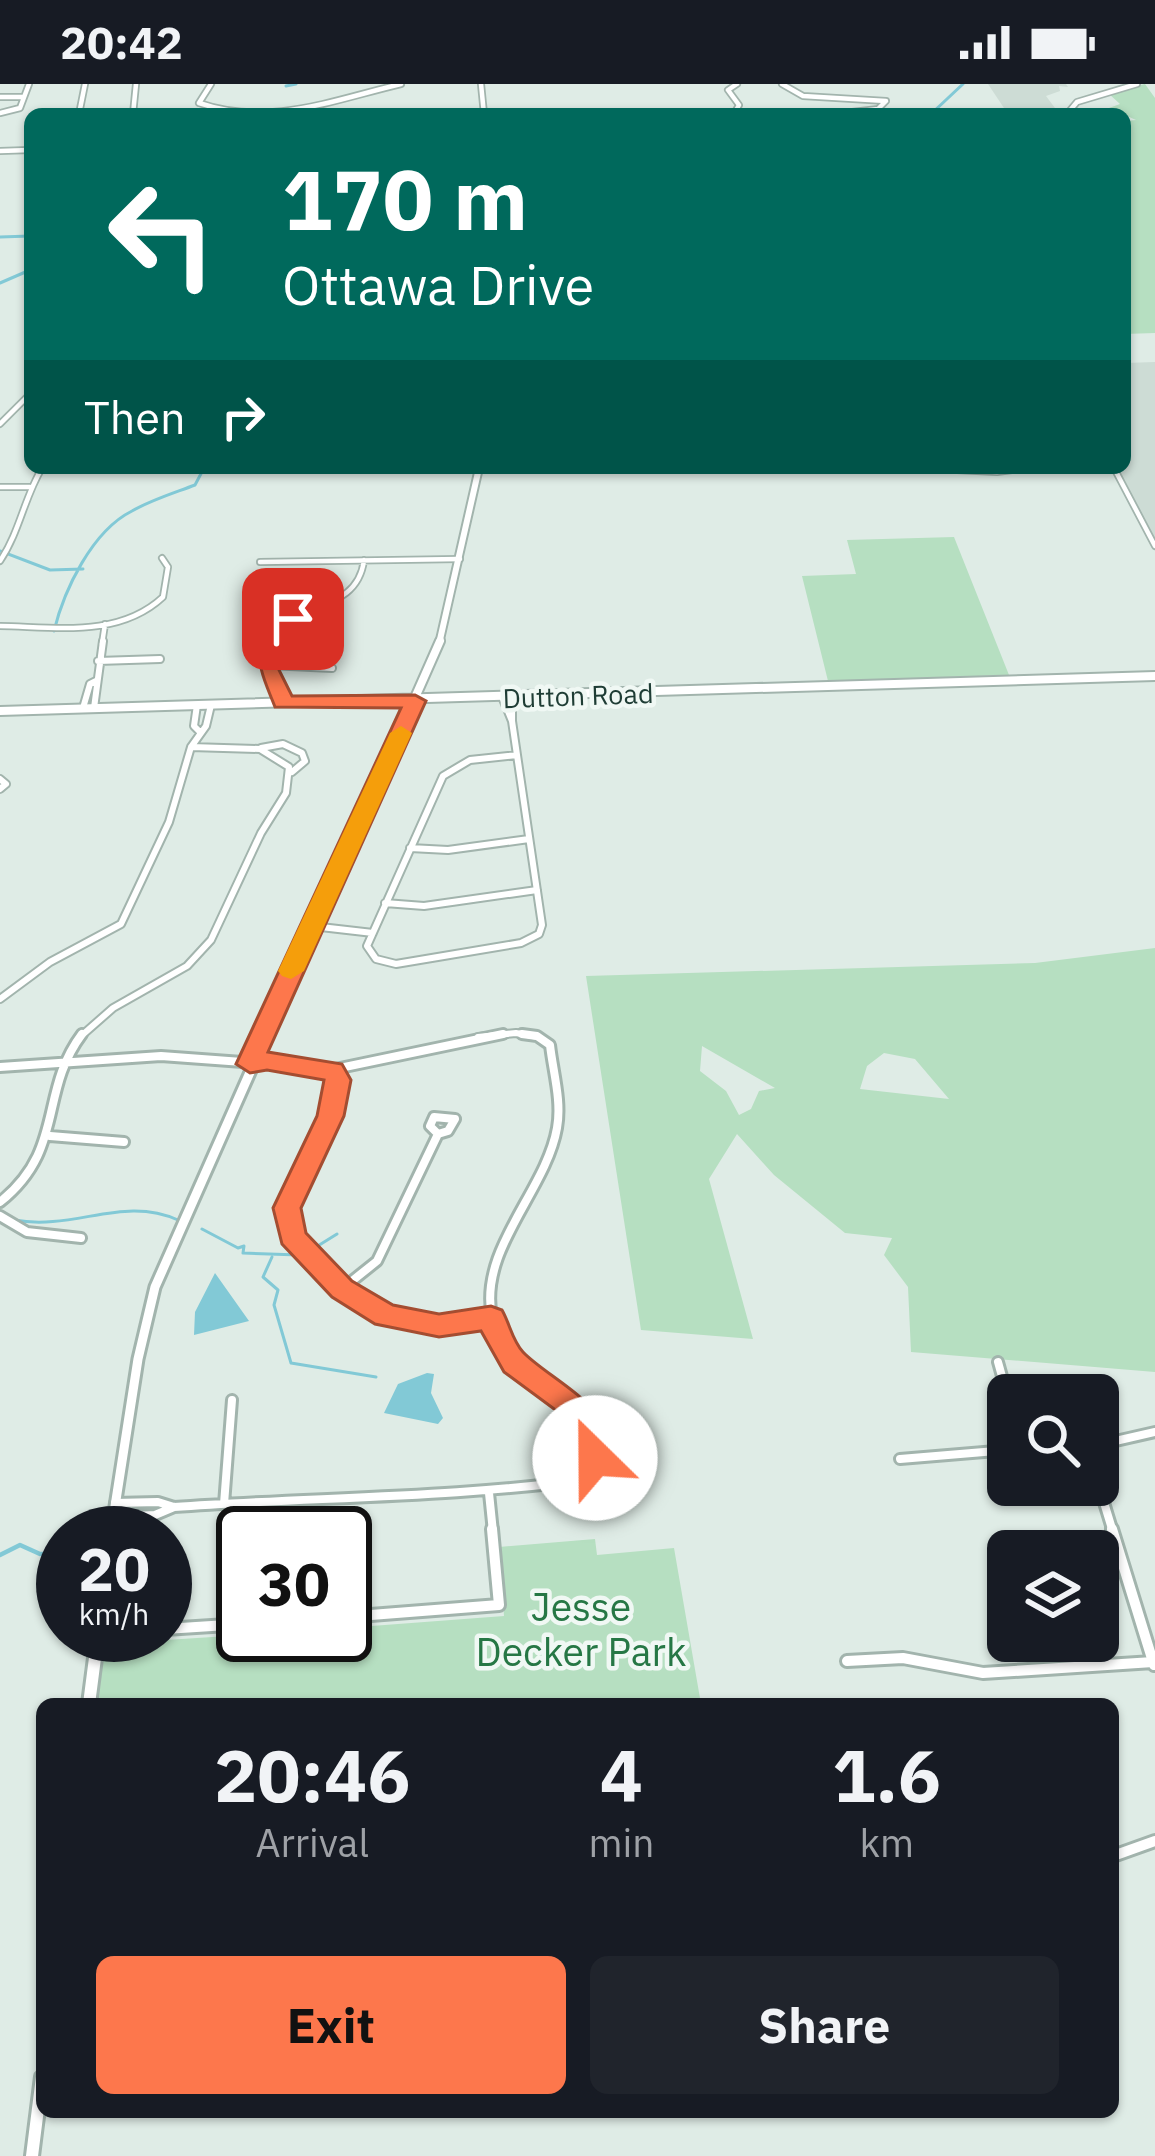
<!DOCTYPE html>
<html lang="en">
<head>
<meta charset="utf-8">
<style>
	body { margin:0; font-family:"IBM Plex Sans",sans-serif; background:#20242c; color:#f1f3f6; height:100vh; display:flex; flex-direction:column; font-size:45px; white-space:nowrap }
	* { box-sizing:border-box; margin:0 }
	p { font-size:39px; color:#9ea1a6 }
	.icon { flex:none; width:66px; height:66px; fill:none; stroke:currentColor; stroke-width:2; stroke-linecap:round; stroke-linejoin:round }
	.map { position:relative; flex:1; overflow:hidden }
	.details { position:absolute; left:36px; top:1614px; width:1083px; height:420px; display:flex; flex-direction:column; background:#171b24; border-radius:18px; box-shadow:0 3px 9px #0004 }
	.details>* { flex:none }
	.hud { position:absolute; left:24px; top:24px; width:1107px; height:366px; border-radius:18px; box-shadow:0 3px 9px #0004; background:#00695c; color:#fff; overflow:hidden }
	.fabs { position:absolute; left:987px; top:1290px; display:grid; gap:24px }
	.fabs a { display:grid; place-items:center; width:132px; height:132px; border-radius:18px; background:#171b24; box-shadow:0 3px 9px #0004; font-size:60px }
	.speed { position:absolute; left:36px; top:1422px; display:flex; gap:24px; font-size:60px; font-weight:700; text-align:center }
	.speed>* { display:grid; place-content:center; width:156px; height:156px; border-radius:50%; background:#171b24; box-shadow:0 3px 9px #0004; line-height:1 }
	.speed small { font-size:30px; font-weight:400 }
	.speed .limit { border:6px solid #111; border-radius:18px; background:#fff; color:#111 }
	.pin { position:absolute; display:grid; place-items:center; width:102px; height:102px; color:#fff; margin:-51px; border-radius:24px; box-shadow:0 6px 18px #0006 }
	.me { position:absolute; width:132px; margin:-66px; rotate:337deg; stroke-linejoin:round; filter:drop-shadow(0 0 9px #0008) }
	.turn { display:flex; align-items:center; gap:42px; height:252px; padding:0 60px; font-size:54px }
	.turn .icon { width:156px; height:156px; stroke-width:2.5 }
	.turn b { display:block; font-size:84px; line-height:102px }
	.then { display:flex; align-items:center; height:114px; padding:0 60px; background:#0003; gap:24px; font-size:45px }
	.eta { display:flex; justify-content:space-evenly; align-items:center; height:204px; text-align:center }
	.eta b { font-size:72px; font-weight:700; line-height:84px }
	.cta { display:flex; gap:24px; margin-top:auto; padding:24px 60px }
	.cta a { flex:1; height:138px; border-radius:18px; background:#fd774c; color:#111; font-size:48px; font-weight:700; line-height:138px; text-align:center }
	.cta a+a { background:#20242c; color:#f1f3f6 }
	.status { display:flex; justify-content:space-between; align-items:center; height:84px; padding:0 60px; background:#171b24; direction:ltr }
	.status svg { height:33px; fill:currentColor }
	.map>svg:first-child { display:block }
	.built { fill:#cddcd5 }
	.green { fill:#b6dfc1; fill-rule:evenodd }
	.water { fill:#82c9d6 }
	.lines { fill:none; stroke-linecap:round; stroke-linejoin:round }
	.stream-far1 { stroke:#82c9d6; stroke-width:3 }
	.stream { stroke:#82c9d6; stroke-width:4.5 }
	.minor-far3-casing { stroke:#a2b4ad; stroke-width:8 }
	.minor-far2-casing { stroke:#a2b4ad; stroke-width:10 }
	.minor-far1-casing { stroke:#a2b4ad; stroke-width:14 }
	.minor-casing { stroke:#a2b4ad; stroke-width:16 }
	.tertiary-far4-casing { stroke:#a2b4ad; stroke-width:8 }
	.tertiary-far3-casing { stroke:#a2b4ad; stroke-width:10 }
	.tertiary-far2-casing { stroke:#a2b4ad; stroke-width:12 }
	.tertiary-far1-casing { stroke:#a2b4ad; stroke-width:15 }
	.tertiary-casing { stroke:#a2b4ad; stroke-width:18 }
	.minor-far3 { stroke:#fff; stroke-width:4.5 }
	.minor-far2 { stroke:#fff; stroke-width:6 }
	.minor-far1 { stroke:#fff; stroke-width:8 }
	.minor { stroke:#fff; stroke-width:10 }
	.tertiary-far4 { stroke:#fff; stroke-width:4.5 }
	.tertiary-far3 { stroke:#fff; stroke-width:6 }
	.tertiary-far2 { stroke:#fff; stroke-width:8 }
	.tertiary-far1 { stroke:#fff; stroke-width:9 }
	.tertiary { stroke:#fff; stroke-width:12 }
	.route { fill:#fd774c; stroke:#a44d31; stroke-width:3 }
	.slow { fill:#f59e0b }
	.labels { text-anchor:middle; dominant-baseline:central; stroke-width:9; stroke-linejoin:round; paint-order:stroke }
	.far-street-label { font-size:27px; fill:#1f3d35; stroke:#f0f8f4 }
	.near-park-label { font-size:39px; fill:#267745; stroke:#f0f8f4 }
</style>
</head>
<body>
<div class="status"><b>20:42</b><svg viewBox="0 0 49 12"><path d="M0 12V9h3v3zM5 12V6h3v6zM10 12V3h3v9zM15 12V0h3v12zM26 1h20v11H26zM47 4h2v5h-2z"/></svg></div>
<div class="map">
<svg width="1155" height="2072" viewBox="0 0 1155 2072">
	<rect width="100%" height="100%" fill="#dfece6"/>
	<path class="built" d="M 988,0 L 1066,0 L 1068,3 L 1059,2 L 1060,7 L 1046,12 L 1055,24 L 1064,25 L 1062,30 L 1008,30 Z
		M 1155,278 L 1155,459 L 1116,384 L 1125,384 L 1125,279 Z"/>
	<path class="green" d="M 1145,0 L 1155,14 L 1155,249 L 1125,250 L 1125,37 L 1136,36 L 1109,24 L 1120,20 L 1108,9 Z
		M 954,453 L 1009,591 L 828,597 L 802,492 L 856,490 L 847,456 Z
		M 1155,864 L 1155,1288 L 911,1268 L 908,1203 L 884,1171 L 892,1154 L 845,1149 L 774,1091 L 737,1050 L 709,1095 L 753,1255 L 641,1246 L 586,892 L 1035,879 ZM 702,962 L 775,1004 L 759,1007 L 751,1025 L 739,1031 L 726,1007 L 700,987 ZM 884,969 L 915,975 L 949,1015 L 860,1005 L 867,982 Z
		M 595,1455 L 597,1471 L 674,1464 L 701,1620 L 97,1620 L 105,1560 L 243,1551 L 345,1551 L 345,1544 L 504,1532 L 499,1463 Z"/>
	<path class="water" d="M 215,1189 L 249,1237 L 194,1251 L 195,1228 Z
		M 427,1289 L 434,1290 L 431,1309 L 443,1334 L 438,1340 L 384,1329 L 398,1300 Z"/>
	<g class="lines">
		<path class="stream-far1" d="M 286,2 L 296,0
			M 931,30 L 963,0
			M 0,153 L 30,152
			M 0,199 L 30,186
			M 0,467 L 50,486 L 83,485
			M 54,547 C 64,506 92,447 132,427 C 151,416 174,409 195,401 L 204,384
			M 14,1136 C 75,1147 123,1111 178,1136
			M 202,1145 L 238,1164 L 244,1162 L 243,1169 L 299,1171
			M 308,1168 L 337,1150
			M 272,1173 L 263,1193 L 278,1206 L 274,1221 L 291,1279 L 376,1293"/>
		<path class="stream" d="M 0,1471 L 20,1461 L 40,1470 L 63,1470"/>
		<defs>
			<path id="minor-far3" d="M 211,0 L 199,19 C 269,43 333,16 401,0
				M 782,0 L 803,12 L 886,17 L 878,25 L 835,30
				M 0,13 L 24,13
				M 0,29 L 20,24 L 29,0
				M 79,30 L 85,0
				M 133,30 L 136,0
				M 734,30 L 739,21 L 728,6 L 737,0
				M 1067,30 L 1077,18 L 1137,0
				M 0,340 L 30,310
				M 917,384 L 997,388 L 1027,384
				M 1114,384 L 1155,462
				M 0,403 L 30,403
				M 0,477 C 20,447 24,414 42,384
				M 260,478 L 460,475
				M 320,525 L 335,535
				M 0,542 C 56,543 119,554 163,513 L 168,483 L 162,474
				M 102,560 L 105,540
				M 270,560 C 286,516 357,533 364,476"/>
			<path id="minor-far2" d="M 270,557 L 269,572 L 282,619
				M 98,577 L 160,575
				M 269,581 L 332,584
				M 503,615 L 512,637 L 512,614
				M 197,621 L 194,642 L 199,647
				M 83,624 L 90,600 L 96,597
				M 94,624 L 103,557
				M 512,637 L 517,671
				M 261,664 L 283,660 L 302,669 L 305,677 L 292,688
				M 517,671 L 542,841 L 539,850 L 521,859 L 396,880 L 376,875 L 367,862 L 443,692 L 470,676 Z
				M 0,695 L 6,700 L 0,705
				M 410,764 L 448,766 L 529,755
				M 385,819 L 424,822 L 537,806
				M 312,842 L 373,849
				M 0,915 L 50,878 L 121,840 L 169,738 L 191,663 L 206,642 L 211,621
				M 80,953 L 113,924 L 187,882 L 211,856 L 261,749 L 286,709 L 289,683 L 260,665 L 191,663
				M 478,953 L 516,949 L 538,953"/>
			<path id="minor-far1" d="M 251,980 L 267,977 L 301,985
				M 0,983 L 161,972 L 335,985 L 503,950
				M 333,986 L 334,1024 L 288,1117 C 281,1177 363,1228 416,1237 C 441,1242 466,1239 491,1234
				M 434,1033 L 455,1035 L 448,1047 L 438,1050 L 430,1042 Z
				M 50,1052 L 124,1058
				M 0,1118 C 66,1065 38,1009 82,950
				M 0,1132 L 27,1148 L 81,1154
				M 342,1205 L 377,1177 L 438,1050
				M 998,1278 L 1008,1314
				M 1098,1361 L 1155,1348
				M 900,1375 L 1008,1366
				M 1098,1399 L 1113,1448
				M 489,1409 L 493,1448
				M 115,1419 L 158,1418 L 174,1423 C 313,1413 453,1414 591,1395 C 612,1309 506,1305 492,1233 C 478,1165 546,1107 557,1044 C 562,1017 553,988 550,961 L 537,952 L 522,950
				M 224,1420 L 232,1316
				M 113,1433 L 155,1431 L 174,1423"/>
			<path id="minor" d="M 1112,1445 L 1154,1581
				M 345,1533 L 499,1521 L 492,1445
				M 165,1545 L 243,1540
				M 847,1577 L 903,1574 L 983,1589 L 1153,1578
				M 1113,1772 L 1155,1757"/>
			<path id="tertiary-far4" d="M 481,0 L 484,30
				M 0,67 L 30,66"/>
			<path id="tertiary-far3" d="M 439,560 L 479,384"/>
			<path id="tertiary-far2" d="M 0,627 L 1155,592
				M 265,953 L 440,557"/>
			<path id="tertiary-far1" d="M 111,1448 L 138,1275 L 155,1203 L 267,950"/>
			<path id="tertiary" d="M 89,1620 L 98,1551
				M 32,2072 L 42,1993"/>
		</defs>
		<use href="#minor-far3" class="minor-far3-casing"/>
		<use href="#minor-far2" class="minor-far2-casing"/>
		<use href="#minor-far1" class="minor-far1-casing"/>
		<use href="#minor" class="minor-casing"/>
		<use href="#tertiary-far4" class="tertiary-far4-casing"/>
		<use href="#tertiary-far3" class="tertiary-far3-casing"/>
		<use href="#tertiary-far2" class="tertiary-far2-casing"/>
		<use href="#tertiary-far1" class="tertiary-far1-casing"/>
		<use href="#tertiary" class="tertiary-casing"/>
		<use href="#minor-far3" class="minor-far3"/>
		<use href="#minor-far2" class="minor-far2"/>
		<use href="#minor-far1" class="minor-far1"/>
		<use href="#minor" class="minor"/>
		<use href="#tertiary-far4" class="tertiary-far4"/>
		<use href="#tertiary-far3" class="tertiary-far3"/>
		<use href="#tertiary-far2" class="tertiary-far2"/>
		<use href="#tertiary-far1" class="tertiary-far1"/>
		<use href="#tertiary" class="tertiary"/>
	</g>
	<path class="route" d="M 293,529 L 304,535 L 280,556 L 279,586 L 292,612 L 415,611 L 426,617 L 268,968 L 342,980 L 351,996 L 344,1032 L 301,1124 L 306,1149 L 352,1197 L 393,1221 L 439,1230 L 491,1222 L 502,1226 C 510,1240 512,1256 523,1268 C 549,1296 632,1331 606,1383 L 595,1387 L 583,1383 L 565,1333 L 504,1288 L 481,1247 L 439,1253 L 375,1240 L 332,1213 L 282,1160 L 273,1124 L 317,1032 L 324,996 L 267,986 L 250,989 L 236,980 L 401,624 L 275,623 C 264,595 258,586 259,554 Z"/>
	<path class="slow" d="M 401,642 L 412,649 L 304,887 L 291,895 L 282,892 L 278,887 L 390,649 Z"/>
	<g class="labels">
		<g class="far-street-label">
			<text transform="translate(578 611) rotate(-2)">Dutton Road</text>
		</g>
		<g class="near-park-label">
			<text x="581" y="1522">Jesse<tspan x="581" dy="45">Decker Park</tspan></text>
		</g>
	</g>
</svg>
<div class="fabs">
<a><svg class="icon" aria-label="search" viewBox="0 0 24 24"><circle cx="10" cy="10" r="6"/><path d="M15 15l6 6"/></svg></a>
<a><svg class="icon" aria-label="layers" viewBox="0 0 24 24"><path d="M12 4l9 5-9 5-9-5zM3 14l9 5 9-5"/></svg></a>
</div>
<div class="speed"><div>20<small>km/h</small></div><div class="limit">30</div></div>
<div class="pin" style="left:293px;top:535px;background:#d93025"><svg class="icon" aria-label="arrive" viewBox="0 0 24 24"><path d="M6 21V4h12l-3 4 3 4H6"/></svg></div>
<svg class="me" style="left:595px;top:1374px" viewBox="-20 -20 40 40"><circle r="19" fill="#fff"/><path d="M0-13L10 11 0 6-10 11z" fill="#fd774c"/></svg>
<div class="hud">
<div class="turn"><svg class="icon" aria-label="left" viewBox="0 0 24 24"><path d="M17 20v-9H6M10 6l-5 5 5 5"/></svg><div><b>170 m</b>Ottawa Drive</div></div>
<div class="then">Then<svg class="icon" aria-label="right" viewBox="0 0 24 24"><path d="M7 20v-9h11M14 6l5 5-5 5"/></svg></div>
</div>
<section class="details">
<div class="eta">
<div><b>20:46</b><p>Arrival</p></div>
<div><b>4</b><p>min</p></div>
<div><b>1.6</b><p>km</p></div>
</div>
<div class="cta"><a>Exit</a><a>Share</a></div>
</section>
</div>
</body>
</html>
